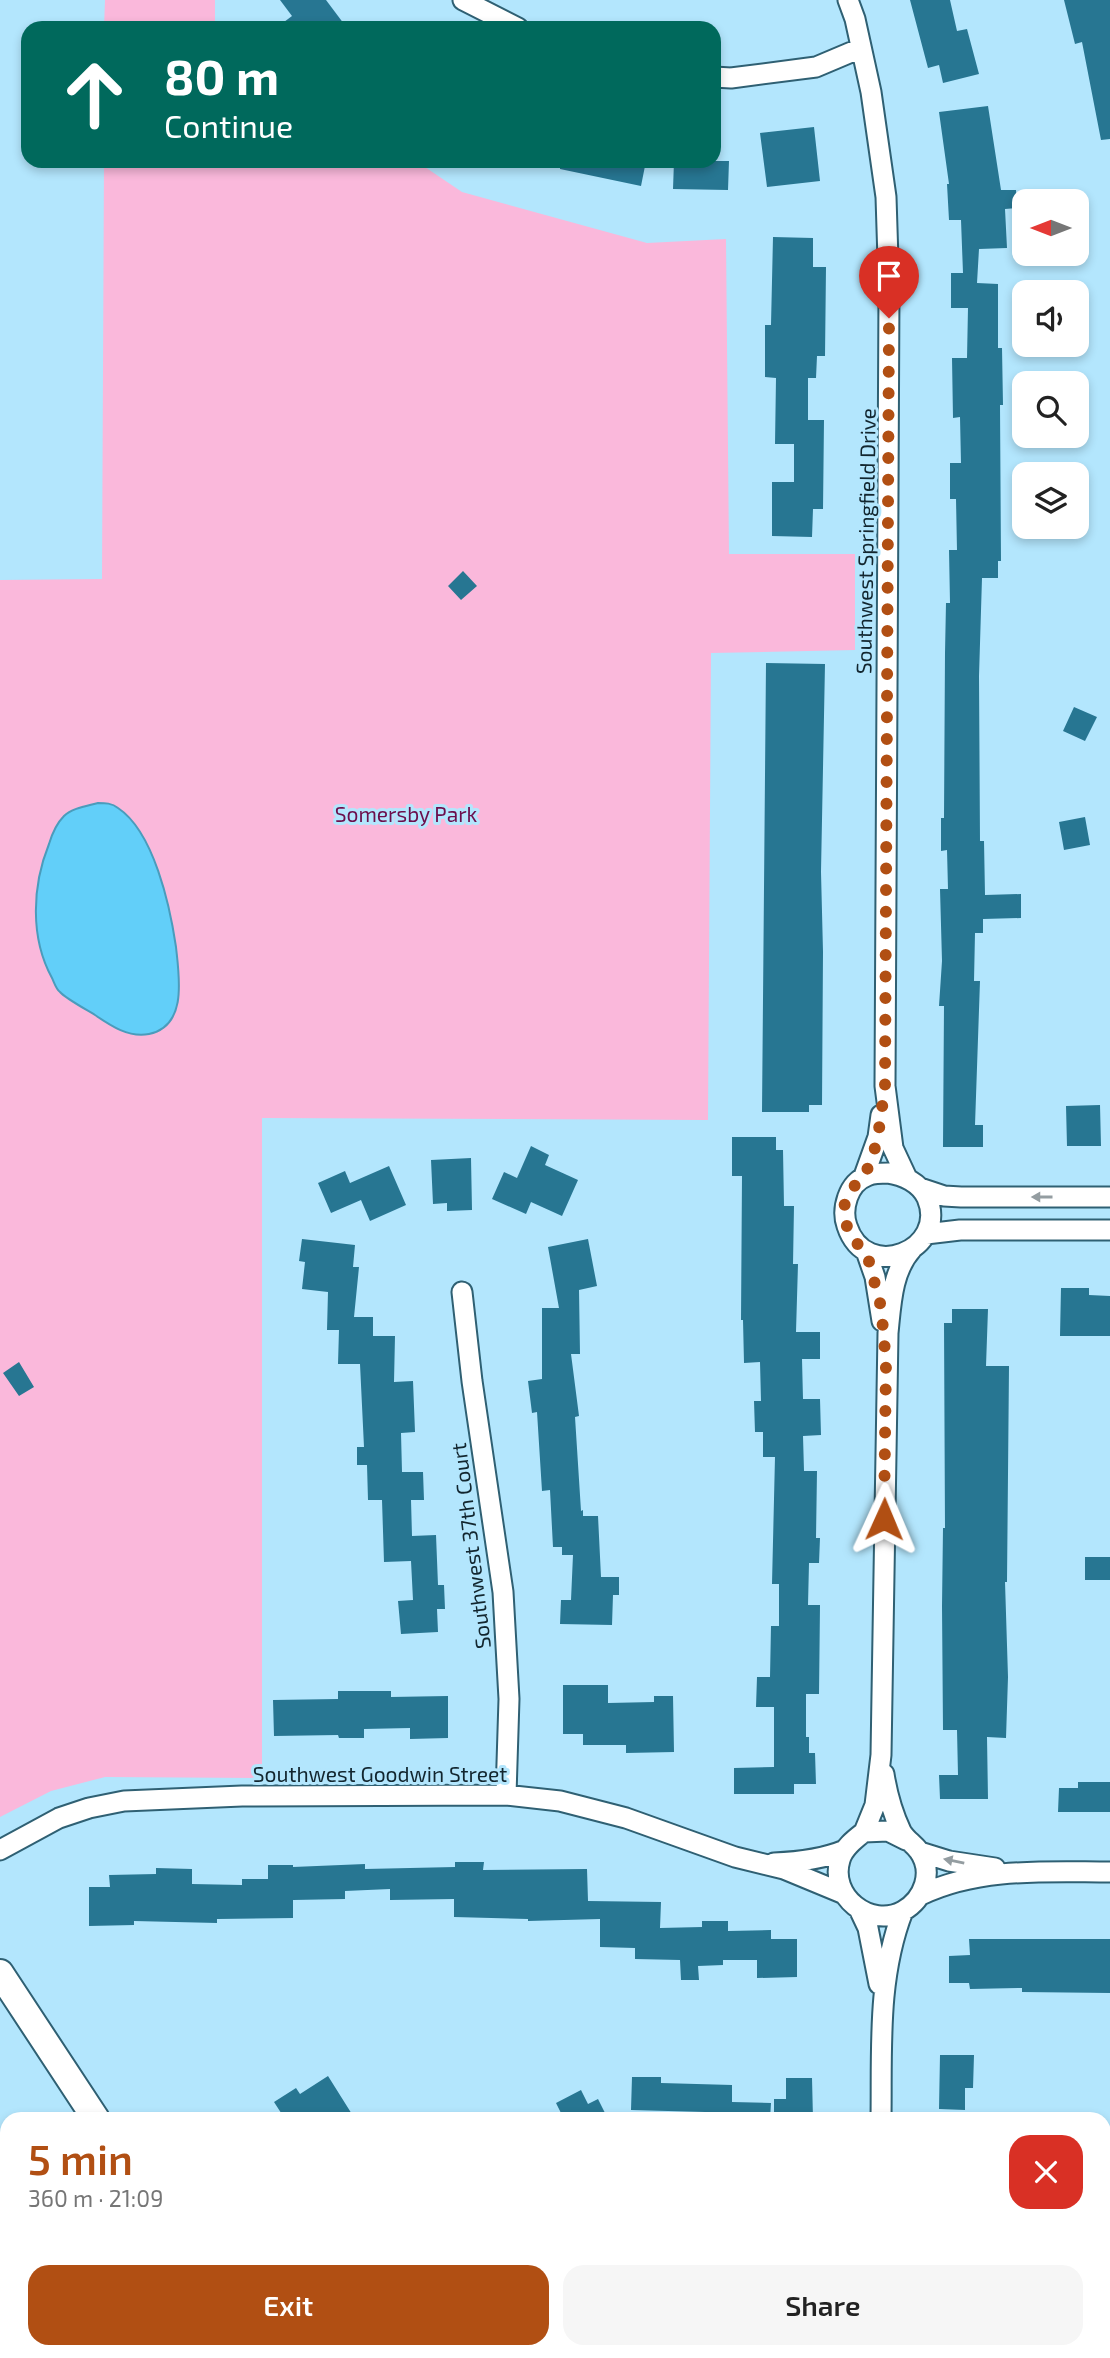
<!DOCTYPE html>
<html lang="en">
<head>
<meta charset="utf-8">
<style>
	body { margin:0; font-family:"Exo 2",sans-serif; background:#f6f6f6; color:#222; height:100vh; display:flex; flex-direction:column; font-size:26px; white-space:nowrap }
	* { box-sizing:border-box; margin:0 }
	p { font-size:23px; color:#767676 }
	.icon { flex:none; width:38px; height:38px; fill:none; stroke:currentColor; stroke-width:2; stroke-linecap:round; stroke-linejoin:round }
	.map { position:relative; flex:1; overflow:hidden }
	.details { position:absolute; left:0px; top:2112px; width:1111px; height:247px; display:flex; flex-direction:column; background:#fff; border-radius:21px 21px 0 0; box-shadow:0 4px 10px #0003 }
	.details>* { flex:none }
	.banner { position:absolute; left:21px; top:21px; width:700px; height:147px; border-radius:21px; box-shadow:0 4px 10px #0003; background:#00695c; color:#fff; overflow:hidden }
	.needle { width:46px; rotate:270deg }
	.controls { position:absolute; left:1012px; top:189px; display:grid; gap:14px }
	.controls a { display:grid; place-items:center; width:77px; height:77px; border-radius:14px; background:#fff; box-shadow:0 4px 10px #0003; font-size:35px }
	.pin { position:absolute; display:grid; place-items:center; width:60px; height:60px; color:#fff; margin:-72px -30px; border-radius:50% 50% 50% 0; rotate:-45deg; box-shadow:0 0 7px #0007 }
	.pin .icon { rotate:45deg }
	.me { position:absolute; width:77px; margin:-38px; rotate:1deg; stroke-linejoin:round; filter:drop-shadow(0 0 5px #0008) }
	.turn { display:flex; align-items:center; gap:24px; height:147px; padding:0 28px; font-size:32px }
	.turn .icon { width:91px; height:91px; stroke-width:2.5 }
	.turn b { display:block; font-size:49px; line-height:60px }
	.round { display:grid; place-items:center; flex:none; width:74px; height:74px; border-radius:21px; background:#f6f6f6 }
	.headline { display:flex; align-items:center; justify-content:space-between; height:119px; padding:0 28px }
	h1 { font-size:42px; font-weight:600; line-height:52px; color:#b14f13 }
	.cta { display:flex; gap:14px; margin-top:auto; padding:14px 28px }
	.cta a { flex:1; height:80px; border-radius:21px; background:#b14f13; color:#fff; font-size:28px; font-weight:600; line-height:80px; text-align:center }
	.cta a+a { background:#f6f6f6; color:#222 }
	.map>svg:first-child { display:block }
	.green { fill:#fab8db }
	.water { fill:#62cff9; stroke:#4a9cbc; stroke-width:2 }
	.building { fill:#277692 }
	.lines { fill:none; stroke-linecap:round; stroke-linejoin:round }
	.street-casing { stroke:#2f6073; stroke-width:23 }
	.secondary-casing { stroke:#2f6073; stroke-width:30 }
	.street { stroke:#fff; stroke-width:19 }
	.secondary { stroke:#fff; stroke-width:26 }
	.oneway { fill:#949da1 }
	.route { stroke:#b14f13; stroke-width:12; stroke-dasharray:0 21.6 }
	.labels { text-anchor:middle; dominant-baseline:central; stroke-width:6; stroke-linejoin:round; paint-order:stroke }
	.street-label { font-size:21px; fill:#12262f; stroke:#b3e6fd }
	.park-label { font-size:21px; fill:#6c0e4c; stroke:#b3e6fd }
</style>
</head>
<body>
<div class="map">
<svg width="1110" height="2358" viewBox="0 0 1110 2358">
	<rect width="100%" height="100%" fill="#b3e6fd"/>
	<path class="green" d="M 105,0 L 215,0 L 215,28 L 104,28 Z
		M 104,161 L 416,161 L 462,192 L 647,243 L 726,239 L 729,554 L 855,554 L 855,650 L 711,653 L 708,1120 L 262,1118 L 262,1778 L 105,1777 L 51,1791 L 0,1817 L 0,580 L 102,579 Z"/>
	<path class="water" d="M 98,803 C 105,803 112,803 118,808 C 154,832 170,906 176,947 C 179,976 188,1026 149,1034 C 129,1038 111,1026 95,1015 C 87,1010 65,998 60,992 C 56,989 54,982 52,978 C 30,938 32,886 49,844 C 52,834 56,824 64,816 C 72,808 87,806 98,803 Z"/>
	<path class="building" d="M 280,0 L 326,0 L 347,28 L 276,28 L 292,16 Z
		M 910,0 L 950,0 L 957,31 L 967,29 L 979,74 L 943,83 L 939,65 L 928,68 Z
		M 1064,0 L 1110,0 L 1110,139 L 1101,140 L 1082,42 L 1075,44 Z
		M 988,106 L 1001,190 L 1016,190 L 1017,208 L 1005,209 L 1007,248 L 979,249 L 977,283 L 998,284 L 998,348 L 1002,348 L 1003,405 L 1000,405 L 1001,561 L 998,561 L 998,578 L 982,578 L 979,676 L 980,841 L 984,841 L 985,895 L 1021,894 L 1021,918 L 983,919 L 983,933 L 975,933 L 974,981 L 980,981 L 975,1125 L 983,1125 L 983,1147 L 943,1147 L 944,1006 L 939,1006 L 942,961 L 940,889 L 948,889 L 947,850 L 941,851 L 941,818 L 944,818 L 945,653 L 946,603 L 950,603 L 949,550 L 957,550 L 956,499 L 950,499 L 950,463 L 961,463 L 960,417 L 953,418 L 952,358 L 967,358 L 968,308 L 951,308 L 951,273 L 963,273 L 961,220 L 949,220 L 947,184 L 949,184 L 939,112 Z
		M 814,127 L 820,181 L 767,187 L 760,133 Z
		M 560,161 L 646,161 L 641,186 L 560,169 Z
		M 674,161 L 729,161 L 728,190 L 673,189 Z
		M 773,237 L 813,238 L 813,267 L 826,267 L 825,356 L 817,356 L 816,378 L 808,378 L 808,420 L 824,420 L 823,509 L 813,509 L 812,537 L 772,536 L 772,482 L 794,482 L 794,444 L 775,444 L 776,378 L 765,377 L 765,325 L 771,325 Z
		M 463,571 L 477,586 L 461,600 L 448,586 Z
		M 766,663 L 825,664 L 821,872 L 823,952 L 822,1105 L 809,1105 L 809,1112 L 762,1112 Z
		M 1074,707 L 1097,717 L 1085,741 L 1063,731 Z
		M 1085,817 L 1090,845 L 1064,850 L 1059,822 Z
		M 1100,1105 L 1101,1146 L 1067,1146 L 1066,1106 Z
		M 732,1137 L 776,1137 L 776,1150 L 783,1150 L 784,1206 L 794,1206 L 793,1264 L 798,1264 L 796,1332 L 820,1332 L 820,1359 L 802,1359 L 803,1399 L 820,1399 L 821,1435 L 803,1436 L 804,1471 L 817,1471 L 816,1538 L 820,1538 L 819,1563 L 809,1563 L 808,1605 L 820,1605 L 819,1694 L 806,1694 L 806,1737 L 809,1737 L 809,1753 L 815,1753 L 816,1784 L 794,1784 L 794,1794 L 734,1794 L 734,1768 L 774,1767 L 774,1707 L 756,1707 L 757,1677 L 770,1677 L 771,1626 L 779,1626 L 779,1584 L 772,1584 L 775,1457 L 763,1457 L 763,1432 L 755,1432 L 754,1401 L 761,1401 L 760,1362 L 744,1363 L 743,1320 L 741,1320 L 742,1176 L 732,1176 Z
		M 531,1146 L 549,1155 L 545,1165 L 578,1180 L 562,1216 L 531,1202 L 526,1214 L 492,1199 L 504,1172 L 517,1178 Z
		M 471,1158 L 472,1210 L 447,1211 L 447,1203 L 433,1204 L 431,1160 Z
		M 389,1166 L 406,1205 L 370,1221 L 361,1200 L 331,1213 L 318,1183 L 345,1171 L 350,1183 Z
		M 302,1239 L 355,1245 L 353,1267 L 359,1267 L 354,1317 L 373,1317 L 373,1336 L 395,1336 L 394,1382 L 413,1381 L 415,1432 L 401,1433 L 402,1472 L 423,1472 L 424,1500 L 411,1500 L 412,1536 L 436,1535 L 438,1585 L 444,1585 L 445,1609 L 437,1609 L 438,1632 L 401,1634 L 398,1601 L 413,1600 L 411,1561 L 384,1562 L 382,1500 L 368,1500 L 367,1465 L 357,1465 L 357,1447 L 364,1447 L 360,1364 L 338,1364 L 339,1330 L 327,1330 L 328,1292 L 302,1289 L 305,1262 L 299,1261 Z
		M 588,1239 L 597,1286 L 579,1290 L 580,1354 L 571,1354 L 579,1416 L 575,1417 L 581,1511 L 583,1510 L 583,1516 L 598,1516 L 601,1577 L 619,1577 L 619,1595 L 613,1595 L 612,1625 L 560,1624 L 561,1600 L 571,1600 L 573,1555 L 562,1555 L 562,1547 L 553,1547 L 550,1490 L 542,1491 L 537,1412 L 532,1413 L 528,1381 L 542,1379 L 542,1308 L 559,1308 L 548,1247 Z
		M 1061,1288 L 1089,1288 L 1089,1295 L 1110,1296 L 1110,1336 L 1060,1336 Z
		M 952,1309 L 988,1309 L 986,1366 L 1009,1366 L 1007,1582 L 1005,1582 L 1008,1677 L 1006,1738 L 987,1737 L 988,1799 L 940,1799 L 939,1775 L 958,1775 L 957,1730 L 943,1730 L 942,1606 L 943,1528 L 945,1528 L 944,1323 L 952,1323 Z
		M 19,1362 L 34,1387 L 19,1396 L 3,1373 Z
		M 1085,1557 L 1110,1557 L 1110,1580 L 1085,1580 Z
		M 563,1685 L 608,1685 L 608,1703 L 654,1702 L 654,1696 L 673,1696 L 674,1752 L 626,1753 L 626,1745 L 583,1745 L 583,1734 L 563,1734 Z
		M 338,1691 L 391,1691 L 391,1697 L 448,1696 L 448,1738 L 410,1739 L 410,1728 L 364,1729 L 364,1738 L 339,1738 L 338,1735 L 274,1736 L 273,1700 L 338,1699 Z
		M 1078,1782 L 1110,1782 L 1110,1812 L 1058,1812 L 1059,1788 L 1078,1788 Z
		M 455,1862 L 484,1862 L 483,1870 L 587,1869 L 588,1901 L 661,1902 L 660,1928 L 702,1927 L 702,1921 L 728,1921 L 728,1931 L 771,1930 L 771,1939 L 797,1939 L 797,1977 L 757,1978 L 757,1960 L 723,1960 L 723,1965 L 698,1966 L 699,1980 L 681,1980 L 680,1960 L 635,1959 L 635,1948 L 600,1947 L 600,1919 L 528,1921 L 528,1919 L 454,1917 L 454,1899 L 390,1900 L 390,1889 L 345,1891 L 345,1899 L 293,1900 L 293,1918 L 217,1919 L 217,1923 L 134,1921 L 134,1925 L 89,1926 L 89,1887 L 110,1887 L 109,1875 L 156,1874 L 156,1868 L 192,1869 L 192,1884 L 242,1885 L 242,1879 L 268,1879 L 268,1865 L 293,1865 L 293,1867 L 365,1864 L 365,1869 L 455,1867 Z
		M 969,1939 L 1110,1939 L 1110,1993 L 1022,1992 L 1022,1988 L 970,1989 L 969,1983 L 949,1983 L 949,1956 L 970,1955 Z
		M 940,2055 L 974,2055 L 973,2088 L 965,2088 L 965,2110 L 939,2109 Z
		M 328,2076 L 355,2119 L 285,2119 L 274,2102 L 296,2088 L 300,2094 Z
		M 632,2077 L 661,2077 L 661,2083 L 732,2085 L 732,2102 L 771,2103 L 770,2119 L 705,2119 L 705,2112 L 631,2110 Z
		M 786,2078 L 812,2078 L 813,2119 L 774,2119 L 774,2099 L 786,2099 Z
		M 581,2090 L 588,2104 L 598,2099 L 608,2119 L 557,2119 L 563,2117 L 556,2103 Z"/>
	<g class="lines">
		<defs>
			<path id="street" d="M 463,0 L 518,28
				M 848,0 L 855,19 L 871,92 L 886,197 L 889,291 L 885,1086 L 893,1148 L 907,1178
				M 714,77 L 731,78 L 816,67 L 861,48
				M 888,1173 C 903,1175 920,1183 927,1198 C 949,1250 866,1284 847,1226 C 841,1209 848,1183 867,1176 C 873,1173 881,1173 888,1173 Z
				M 864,1176 L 878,1137 L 881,1115
				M 923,1189 L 944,1196 L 961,1197 L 1110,1197
				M 926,1234 L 960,1230 L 1110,1230
				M 867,1254 L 875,1277 L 882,1321
				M 462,1292 L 472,1381 L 503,1592 L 509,1699 L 506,1795
				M 884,1774 C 887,1793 893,1814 901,1831 C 906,1840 913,1843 919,1851 C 934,1872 924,1899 903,1911 C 870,1929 829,1896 840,1860 C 843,1848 855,1839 864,1832 L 888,1831 L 906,1840
				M 864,1832 L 875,1805 L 881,1755 L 888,1333 C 891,1304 892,1271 912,1249
				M 0,1850 L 59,1818 L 89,1808 L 124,1801 L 242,1796 L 506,1795 L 560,1801 L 626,1818 L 735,1857 L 784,1869 L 842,1893
				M 920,1852 L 949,1861 L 995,1868
				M 774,1863 C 799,1862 823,1859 845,1850
				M 921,1895 C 979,1867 1047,1872 1110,1872
				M 859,1909 L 868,1928 L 879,1984
				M 881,2119 C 882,2049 877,1978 903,1911
				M 637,2358 L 638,2352"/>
			<path id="secondary" d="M 0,1973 L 96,2119
				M 249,2352 L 253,2358"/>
		</defs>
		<use href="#street" class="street-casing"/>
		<use href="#secondary" class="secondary-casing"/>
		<use href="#street" class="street"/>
		<use href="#secondary" class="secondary"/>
	</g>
	<defs><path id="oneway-solid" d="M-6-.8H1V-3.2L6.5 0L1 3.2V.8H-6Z" transform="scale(1.75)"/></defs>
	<g class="oneway">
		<use href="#oneway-solid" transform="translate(1042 1197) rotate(180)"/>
		<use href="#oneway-solid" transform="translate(954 1861) rotate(-168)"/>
	</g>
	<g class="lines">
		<path class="route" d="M 884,1519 L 886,1362 L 881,1307 L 867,1254 L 850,1236 L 845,1220 L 844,1206 L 855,1185 L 864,1176 L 872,1159 L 878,1136 L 885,1086 L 889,318"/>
	</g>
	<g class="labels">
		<g class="street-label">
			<text transform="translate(865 541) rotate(-89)">Southwest Springfield Drive</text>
			<text transform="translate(470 1546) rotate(-97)">Southwest 37th Court</text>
			<text x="380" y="1773">Southwest Goodwin Street</text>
		</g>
		<g class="park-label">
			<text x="406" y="813">Somersby Park</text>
		</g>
	</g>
</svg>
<div class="controls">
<a><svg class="needle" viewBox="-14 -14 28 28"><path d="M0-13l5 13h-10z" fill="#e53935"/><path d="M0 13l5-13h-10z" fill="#767676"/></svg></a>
<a><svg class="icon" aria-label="sound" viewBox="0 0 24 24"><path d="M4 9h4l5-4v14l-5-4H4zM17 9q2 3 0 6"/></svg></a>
<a><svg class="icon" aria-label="search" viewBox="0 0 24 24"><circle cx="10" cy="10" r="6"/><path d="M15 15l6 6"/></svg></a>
<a><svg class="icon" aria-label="layers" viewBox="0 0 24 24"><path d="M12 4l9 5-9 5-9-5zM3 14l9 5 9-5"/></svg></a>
</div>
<div class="pin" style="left:889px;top:318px;background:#d93025"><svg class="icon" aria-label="arrive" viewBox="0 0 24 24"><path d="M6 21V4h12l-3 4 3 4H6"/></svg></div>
<svg class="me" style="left:884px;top:1519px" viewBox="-20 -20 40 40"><path d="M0-17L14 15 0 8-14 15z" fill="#b14f13" stroke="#fff" stroke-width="4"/></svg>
<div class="banner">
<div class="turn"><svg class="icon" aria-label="ahead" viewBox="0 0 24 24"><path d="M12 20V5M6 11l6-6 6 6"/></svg><div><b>80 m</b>Continue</div></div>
</div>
<section class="details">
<div class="headline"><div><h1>5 min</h1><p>360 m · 21:09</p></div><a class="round" style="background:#d93025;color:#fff"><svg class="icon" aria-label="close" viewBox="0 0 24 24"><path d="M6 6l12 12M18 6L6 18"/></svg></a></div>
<div class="cta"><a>Exit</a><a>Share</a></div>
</section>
</div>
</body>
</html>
